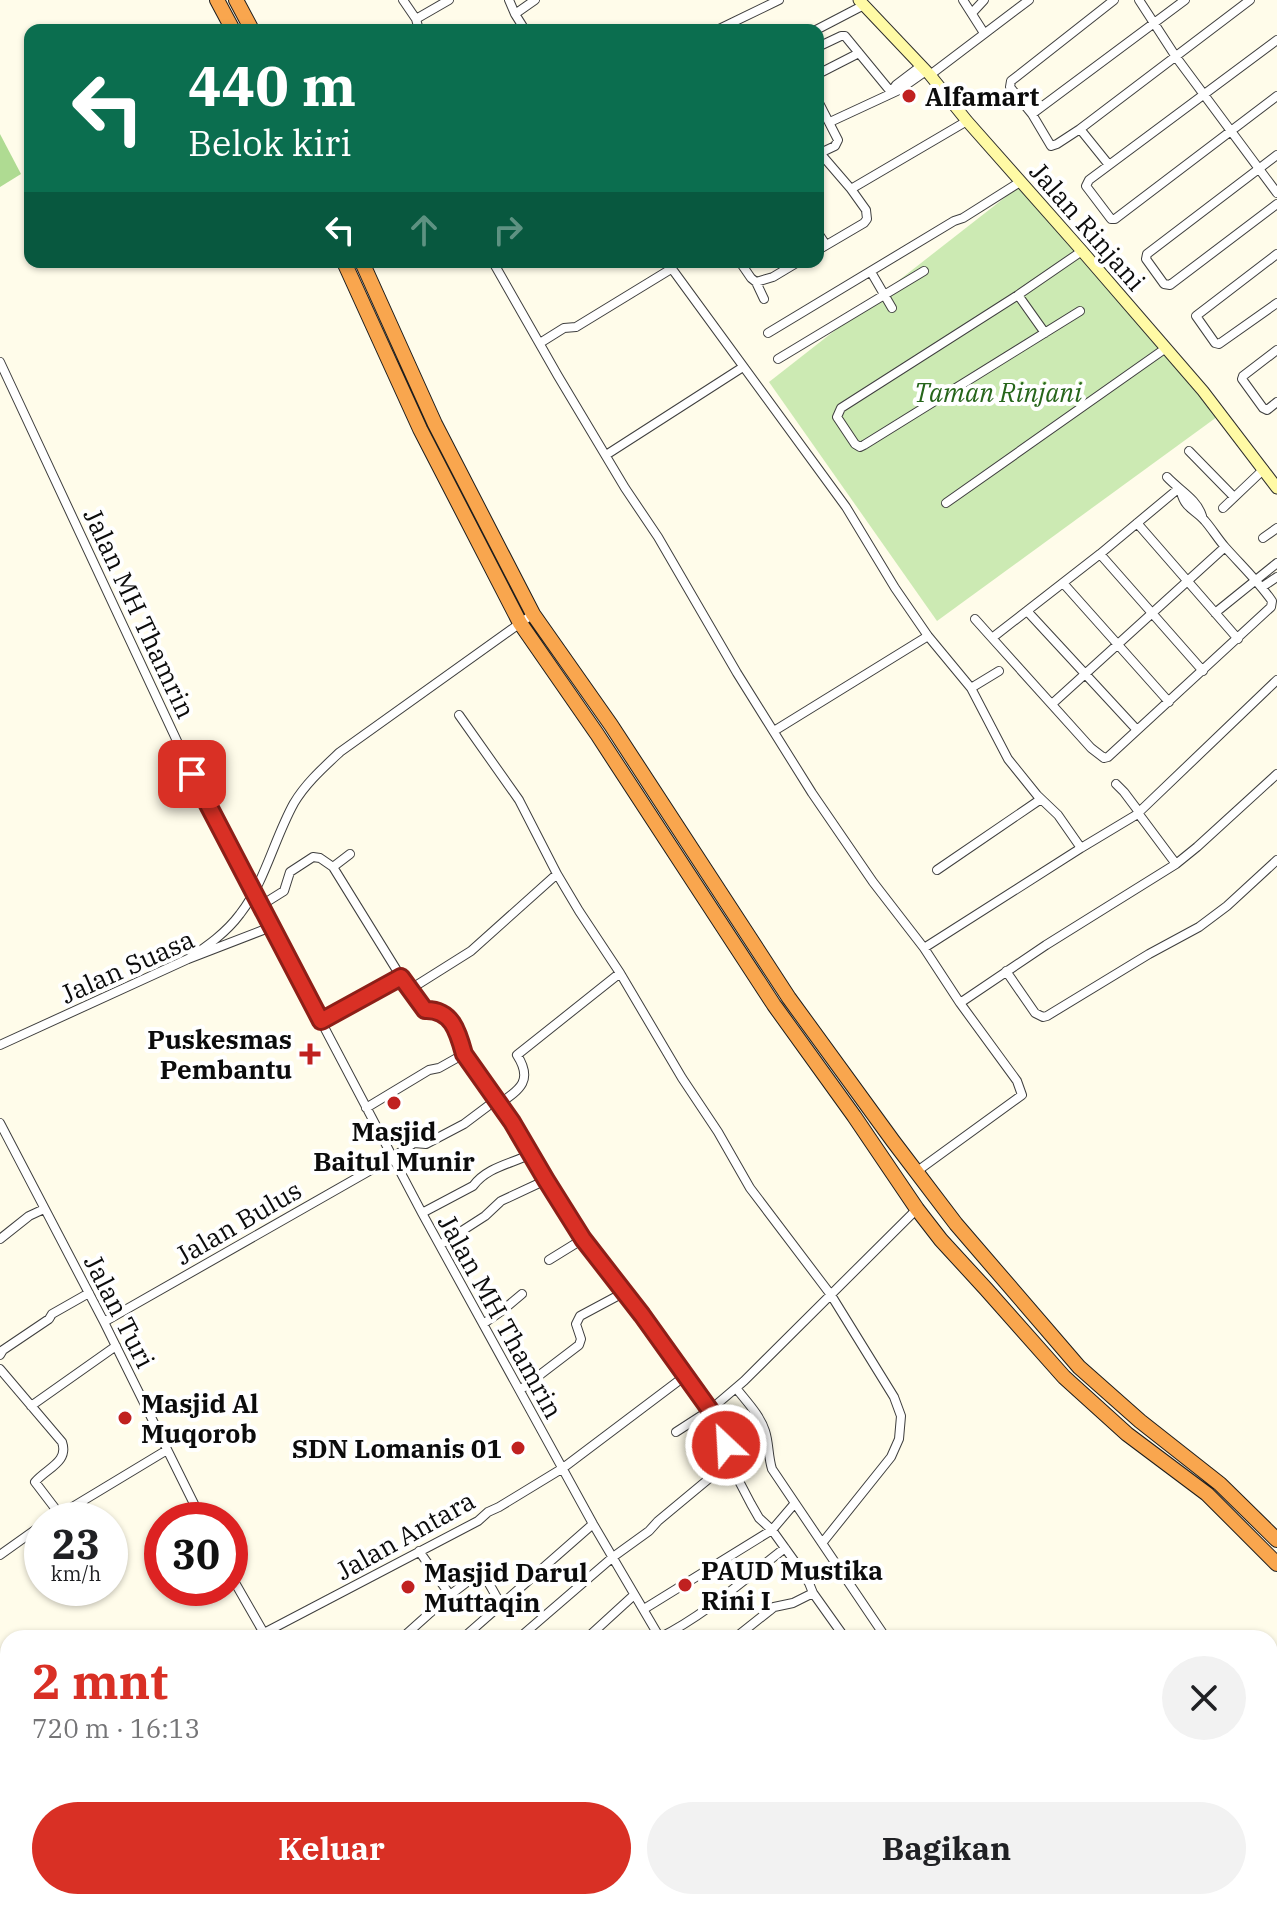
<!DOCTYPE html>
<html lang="id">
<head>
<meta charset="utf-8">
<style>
	body { margin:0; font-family:"IBM Plex Serif",serif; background:#f2f2f2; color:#202124; height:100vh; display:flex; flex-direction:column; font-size:30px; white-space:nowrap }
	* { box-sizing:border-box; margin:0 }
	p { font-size:26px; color:#757577 }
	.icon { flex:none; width:44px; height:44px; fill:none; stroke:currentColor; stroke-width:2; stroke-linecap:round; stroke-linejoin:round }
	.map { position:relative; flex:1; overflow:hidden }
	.panel { position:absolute; left:0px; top:1630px; width:1278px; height:280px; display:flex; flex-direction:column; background:#fff; border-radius:24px 24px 0 0; box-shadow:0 2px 6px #0004 }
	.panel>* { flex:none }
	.hud { position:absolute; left:24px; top:24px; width:800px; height:244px; border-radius:16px; box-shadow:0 2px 6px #0004; background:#0b6e4f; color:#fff; overflow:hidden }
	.speed { position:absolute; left:24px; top:1502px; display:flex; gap:16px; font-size:40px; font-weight:700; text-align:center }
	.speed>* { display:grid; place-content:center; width:104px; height:104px; border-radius:50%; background:#fff; box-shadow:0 2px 6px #0004; line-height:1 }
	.speed small { font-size:20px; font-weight:400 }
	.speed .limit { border:12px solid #d22; background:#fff; color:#111 }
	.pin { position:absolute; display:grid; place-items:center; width:68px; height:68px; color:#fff; margin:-34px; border-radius:16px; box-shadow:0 4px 12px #0006 }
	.me { position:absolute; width:88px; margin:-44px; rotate:335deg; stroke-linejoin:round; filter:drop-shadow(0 0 6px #0008) }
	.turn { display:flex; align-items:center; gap:28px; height:168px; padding:0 32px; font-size:36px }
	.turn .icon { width:104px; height:104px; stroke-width:2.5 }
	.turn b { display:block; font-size:56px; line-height:68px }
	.lanes { display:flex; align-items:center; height:76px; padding:0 32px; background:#0003; justify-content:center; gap:40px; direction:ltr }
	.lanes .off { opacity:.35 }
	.round { display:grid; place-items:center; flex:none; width:84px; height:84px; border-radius:42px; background:#f2f2f2 }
	.overview { display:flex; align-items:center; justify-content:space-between; height:136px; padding:0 32px }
	h1 { font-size:48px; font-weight:700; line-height:60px; color:#d93025 }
	.primary-button { display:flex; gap:16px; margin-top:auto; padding:16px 32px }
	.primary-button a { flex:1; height:92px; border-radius:48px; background:#d93025; color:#fff; font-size:32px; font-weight:700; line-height:92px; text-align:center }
	.primary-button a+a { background:#f2f2f2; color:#202124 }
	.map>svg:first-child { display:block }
	.industrial { fill:#ebdfeb }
	.green { fill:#cceab3 }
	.forest { fill:#afdb92 }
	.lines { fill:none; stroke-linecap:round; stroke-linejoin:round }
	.street-casing { stroke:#3f3f3f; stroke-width:10 }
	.secondary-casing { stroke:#2e2e2e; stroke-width:13 }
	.highway-casing { stroke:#1d1d1d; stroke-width:16 }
	.street { stroke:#fff; stroke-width:8 }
	.secondary { stroke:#fffaa5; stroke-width:11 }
	.highway { stroke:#f9a64e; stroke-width:14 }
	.route-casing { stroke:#8d1f18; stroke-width:20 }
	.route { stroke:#d93025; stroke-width:14 }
	.poi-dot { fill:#c02120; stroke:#fff; stroke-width:3 }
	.labels { text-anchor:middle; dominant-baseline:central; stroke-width:8; stroke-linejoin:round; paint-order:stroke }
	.poi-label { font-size:26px; font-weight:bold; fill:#0c0c0c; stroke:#fff; text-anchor:start }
	.street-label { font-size:26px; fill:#0c0c0c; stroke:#fff }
	.park-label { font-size:26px; font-style:italic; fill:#26651a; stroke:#fff }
</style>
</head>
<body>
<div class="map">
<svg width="1277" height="1910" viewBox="0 0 1277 1910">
	<rect width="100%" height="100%" fill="#fffcea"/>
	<path class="industrial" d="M 0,1656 L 8,1660 L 8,1902 L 507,1902 L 524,1910 L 0,1910 Z"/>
	<path class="green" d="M 1022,184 L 1221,414 L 937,621 L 769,382 Z"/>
	<path class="forest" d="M 0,134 L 21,174 L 0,187 Z"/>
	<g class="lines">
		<defs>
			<path id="street" d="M 403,0 L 416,19 L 419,30
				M 509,0 L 515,14 L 525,30
				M 963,0 L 984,33
				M 1114,0 L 1011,81 L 1010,87 L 1032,114 L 1185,0
				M 1139,0 L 1176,57 L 1277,193
				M 972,13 L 984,0
				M 515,14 L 535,0
				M 416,19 L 449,0
				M 717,30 L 779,0
				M 816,30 L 864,5
				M 1277,40 L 1089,180 L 1086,186 L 1111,219 L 1115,219 L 1277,96
				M 822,45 L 841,36 L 845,36 L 891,92
				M 818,74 L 859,53
				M 930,75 L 1029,0
				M 891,92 L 896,85 L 921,66
				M 818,101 L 838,140 L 835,146 L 818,154
				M 1032,114 L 1051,146 L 1057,144 L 1080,129
				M 830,122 L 899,90 L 926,71
				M 820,153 L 851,189
				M 1277,155 L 1147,254 L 1146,259 L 1164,284 L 1170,285 L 1277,204
				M 1109,165 L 1080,129 L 1250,0
				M 818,233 L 826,245
				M 818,250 L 864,223 L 867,219 L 866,210 L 851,189 L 967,121
				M 1277,254 L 1196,316 L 1215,343 L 1219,344 L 1277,303
				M 493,262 L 558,376 L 625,488 L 658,537 L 737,673 L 812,793 L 873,882 L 924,948 L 960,1003 L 1017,1081 L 1022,1095 L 916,1172
				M 667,262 L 846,507 L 895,588 L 928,636 L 971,688 L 1008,759 L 1037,795 L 1058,815 L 1081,848 L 924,948
				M 740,262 L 751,278 L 756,282 L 773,277 L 798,262
				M 871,272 L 892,308
				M 756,282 L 764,299
				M 1018,295 L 1045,333
				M 1080,311 L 864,445 L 860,447 L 855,444 L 837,417 L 841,408 L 1018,295 L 1082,251
				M 768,333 L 954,221 L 963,218 L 1020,182
				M 540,343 L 564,328 L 576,327 L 671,269
				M 1277,350 L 1243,376 L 1242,379 L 1263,408 L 1267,410 L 1277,402
				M 778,359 L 924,271
				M 0,362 L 205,801 L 422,1213 L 593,1524 L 660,1638
				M 1189,451 L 1234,497
				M 606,455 L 743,367
				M 1167,477 C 1179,490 1197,499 1202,516
				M 1178,489 L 1100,554 L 992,638 L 1091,748 L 1104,758 L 1108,757 L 1271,607 L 1272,601 C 1258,581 1241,565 1225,547 C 1218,539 1212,529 1205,521 C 1196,510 1185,509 1181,492
				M 946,503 L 1166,348
				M 1223,508 L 1264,469
				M 1137,523 L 1238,639
				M 1263,538 L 1277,528
				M 1100,554 L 1203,671
				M 1063,583 L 1169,702
				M 1262,587 L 1277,577
				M 1027,611 L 1137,730
				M 1215,613 L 1277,563
				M 975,619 L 992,638
				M 971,688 L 999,671
				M 1052,704 L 1225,547
				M 459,715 L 519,800 L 557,874 L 579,911 L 620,973 L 682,1078 L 718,1132 L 750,1188 L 831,1295 L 894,1397 L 901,1416 L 899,1439 L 891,1457 L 823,1542
				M 774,731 L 928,636
				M 1116,784 L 1124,792 L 1139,812
				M 1138,813 L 1176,864
				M 1081,848 L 1136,815 L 1277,680
				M 333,867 L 350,854
				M 937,870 L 1041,799
				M 260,906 L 284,891 L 290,872 L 313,857 L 320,858 L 333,867 L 409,990 C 416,996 419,1005 425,1010 C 452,1009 458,1032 464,1054 L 439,1068 L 429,1070 L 366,1108
				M 188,959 C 207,946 226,933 240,914 C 265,882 274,839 294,803 C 306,783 323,768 340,752 L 533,614
				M 1006,971 L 1035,1013 L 1043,1017 L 1047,1016 L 1149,954 L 1199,927 L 1227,906 L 1277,860
				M 409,990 L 471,951 L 557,874
				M 960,1003 L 1046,945 L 1176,864 L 1197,847 L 1277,774
				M 321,1021 L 401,977
				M 0,1045 L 188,959 L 271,927
				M 464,1054 L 512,1122 L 546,1180 L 583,1239 L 642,1315 L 710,1410 L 723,1435 L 729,1462 L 751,1504 L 759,1518 L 772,1530 L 795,1562 L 809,1583 L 813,1593 L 845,1638
				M 499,1104 C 521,1089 533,1080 517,1055 L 620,973
				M 0,1123 L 104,1322 L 202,1520
				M 422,1213 L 473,1186 C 487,1167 511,1164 531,1154
				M 0,1239 L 29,1216 L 44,1209
				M 440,1245 L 485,1216 L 501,1201 L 546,1180
				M 549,1260 L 583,1239
				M 104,1322 L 392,1158 L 414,1143 L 426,1144 L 464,1124 L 496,1100
				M 483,1324 L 503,1310 L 522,1294
				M 0,1355 L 3,1350 L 49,1319 L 52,1314 L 89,1293
				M 0,1369 L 62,1442 C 69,1462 47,1468 35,1482 L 64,1520
				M 736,1388 C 746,1401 760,1415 765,1431 C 769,1443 768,1456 772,1469 L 886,1638
				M 520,1390 L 579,1345 L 581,1339 L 576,1324 L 580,1316 L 623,1293
				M 31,1406 L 116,1346
				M 676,1432 L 710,1410 L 744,1381 L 917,1209
				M 51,1520 L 167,1450
				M 0,1555 L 42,1525
				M 230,1574 L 265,1635
				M 450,1595 L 475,1576 L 481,1575 L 487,1580 L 500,1603
				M 644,1609 L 772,1530 L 795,1503
				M 264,1633 L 478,1521 L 488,1512 L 499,1507 L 563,1468 L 685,1376
				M 402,1638 L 450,1595 L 419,1551
				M 463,1638 L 593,1524
				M 519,1638 L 613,1557 L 649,1531 L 658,1521 L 729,1462
				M 587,1638 L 634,1595
				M 659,1638 C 705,1615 745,1579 785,1548
				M 735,1638 L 774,1607 L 793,1603 L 813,1593
				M 1270,1834 L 1277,1824
				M 842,1902 L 848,1910
				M 604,1909 L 609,1902
				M 701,1910 L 707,1902
				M 771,1910 L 778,1902
				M 821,1910 L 828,1902
				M 896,1910 L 905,1902
				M 957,1910 L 966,1902
				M 1021,1910 L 1029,1902
				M 1092,1910 L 1099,1902
				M 1160,1910 L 1165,1902
				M 1220,1910 L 1225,1902"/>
			<path id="secondary" d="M 859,0 L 930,75 L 967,121 L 1082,251 L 1203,391 L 1277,488"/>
			<path id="highway" d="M 217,0 L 233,30
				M 236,0 L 252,30
				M 344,262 L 420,429 L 520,623 L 597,734 L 774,1005 L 854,1116 L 917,1209 L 941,1240 L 986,1289 L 1064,1377 L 1127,1434 L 1207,1494 L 1277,1564
				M 362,262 L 435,424 L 533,614 L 611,725 L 789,998 L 893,1141 L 956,1224 L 1079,1367 L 1140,1421 L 1220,1484 L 1277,1540"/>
		</defs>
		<use href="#street" class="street-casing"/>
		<use href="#secondary" class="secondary-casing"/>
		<use href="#highway" class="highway-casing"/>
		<use href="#street" class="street"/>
		<use href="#secondary" class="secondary"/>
		<use href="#highway" class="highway"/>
	</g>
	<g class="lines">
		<defs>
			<path id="route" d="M 192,774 L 321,1021 L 401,977 L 425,1010 C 452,1009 458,1032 464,1054 L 512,1122 L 546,1180 L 583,1239 L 642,1315 L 710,1410 L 726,1445"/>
		</defs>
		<use href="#route" class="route-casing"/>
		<use href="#route" class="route"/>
	</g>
	<g class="poi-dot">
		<circle cx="909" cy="96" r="8"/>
		<path d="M306 1042h8v8h8v8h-8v8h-8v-8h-8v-8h8z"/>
		<circle cx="394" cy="1103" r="8"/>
		<circle cx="125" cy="1418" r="8"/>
		<circle cx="518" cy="1448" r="8"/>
		<circle cx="685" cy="1585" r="8"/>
		<circle cx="408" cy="1587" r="8"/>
	</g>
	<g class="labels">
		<g class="poi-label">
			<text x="925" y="96">Alfamart</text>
			<text x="292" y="1039" text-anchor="end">Puskesmas<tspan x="292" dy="30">Pembantu</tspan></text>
			<text x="394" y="1131" text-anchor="middle">Masjid<tspan x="394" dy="30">Baitul Munir</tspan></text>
			<text x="141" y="1403">Masjid Al<tspan x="141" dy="30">Muqorob</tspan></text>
			<text x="502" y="1448" text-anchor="end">SDN Lomanis 01</text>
			<text x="701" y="1570">PAUD Mustika<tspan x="701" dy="30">Rini I</tspan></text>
			<text x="424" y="1572">Masjid Darul<tspan x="424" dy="30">Muttaqin</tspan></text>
		</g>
		<g class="street-label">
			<text transform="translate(1088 226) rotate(49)">Jalan Rinjani</text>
			<text transform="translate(140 613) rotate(65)">Jalan MH Thamrin</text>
			<text transform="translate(127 966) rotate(-24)">Jalan Suasa</text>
			<text transform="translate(238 1222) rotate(-30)">Jalan Bulus</text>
			<text transform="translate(120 1311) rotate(63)">Jalan Turi</text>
			<text transform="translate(501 1316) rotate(61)">Jalan MH Thamrin</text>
			<text transform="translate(405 1535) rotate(-29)">Jalan Antara</text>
		</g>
		<g class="park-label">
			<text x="998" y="392">Taman Rinjani</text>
		</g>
	</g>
</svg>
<div class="speed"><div>23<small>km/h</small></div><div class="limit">30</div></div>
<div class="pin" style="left:192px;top:774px;background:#d93025"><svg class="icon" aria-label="arrive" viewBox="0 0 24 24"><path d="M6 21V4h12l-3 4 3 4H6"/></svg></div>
<svg class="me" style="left:726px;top:1445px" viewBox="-20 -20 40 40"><circle r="17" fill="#d93025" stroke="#fff" stroke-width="3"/><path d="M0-11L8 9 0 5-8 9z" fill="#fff"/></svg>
<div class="hud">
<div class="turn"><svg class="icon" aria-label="left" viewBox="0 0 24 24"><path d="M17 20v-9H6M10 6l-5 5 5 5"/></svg><div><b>440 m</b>Belok kiri</div></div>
<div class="lanes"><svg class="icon" aria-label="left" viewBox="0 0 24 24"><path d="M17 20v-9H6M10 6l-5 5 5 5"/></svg><svg class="icon off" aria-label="ahead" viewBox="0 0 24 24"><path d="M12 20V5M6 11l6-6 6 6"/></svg><svg class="icon off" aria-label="right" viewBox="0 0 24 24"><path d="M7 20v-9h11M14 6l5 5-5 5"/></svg></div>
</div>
<section class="panel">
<div class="overview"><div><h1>2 mnt</h1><p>720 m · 16:13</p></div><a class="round"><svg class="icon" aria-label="close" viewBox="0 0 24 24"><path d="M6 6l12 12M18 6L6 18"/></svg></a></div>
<div class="primary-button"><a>Keluar</a><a>Bagikan</a></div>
</section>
</div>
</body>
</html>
